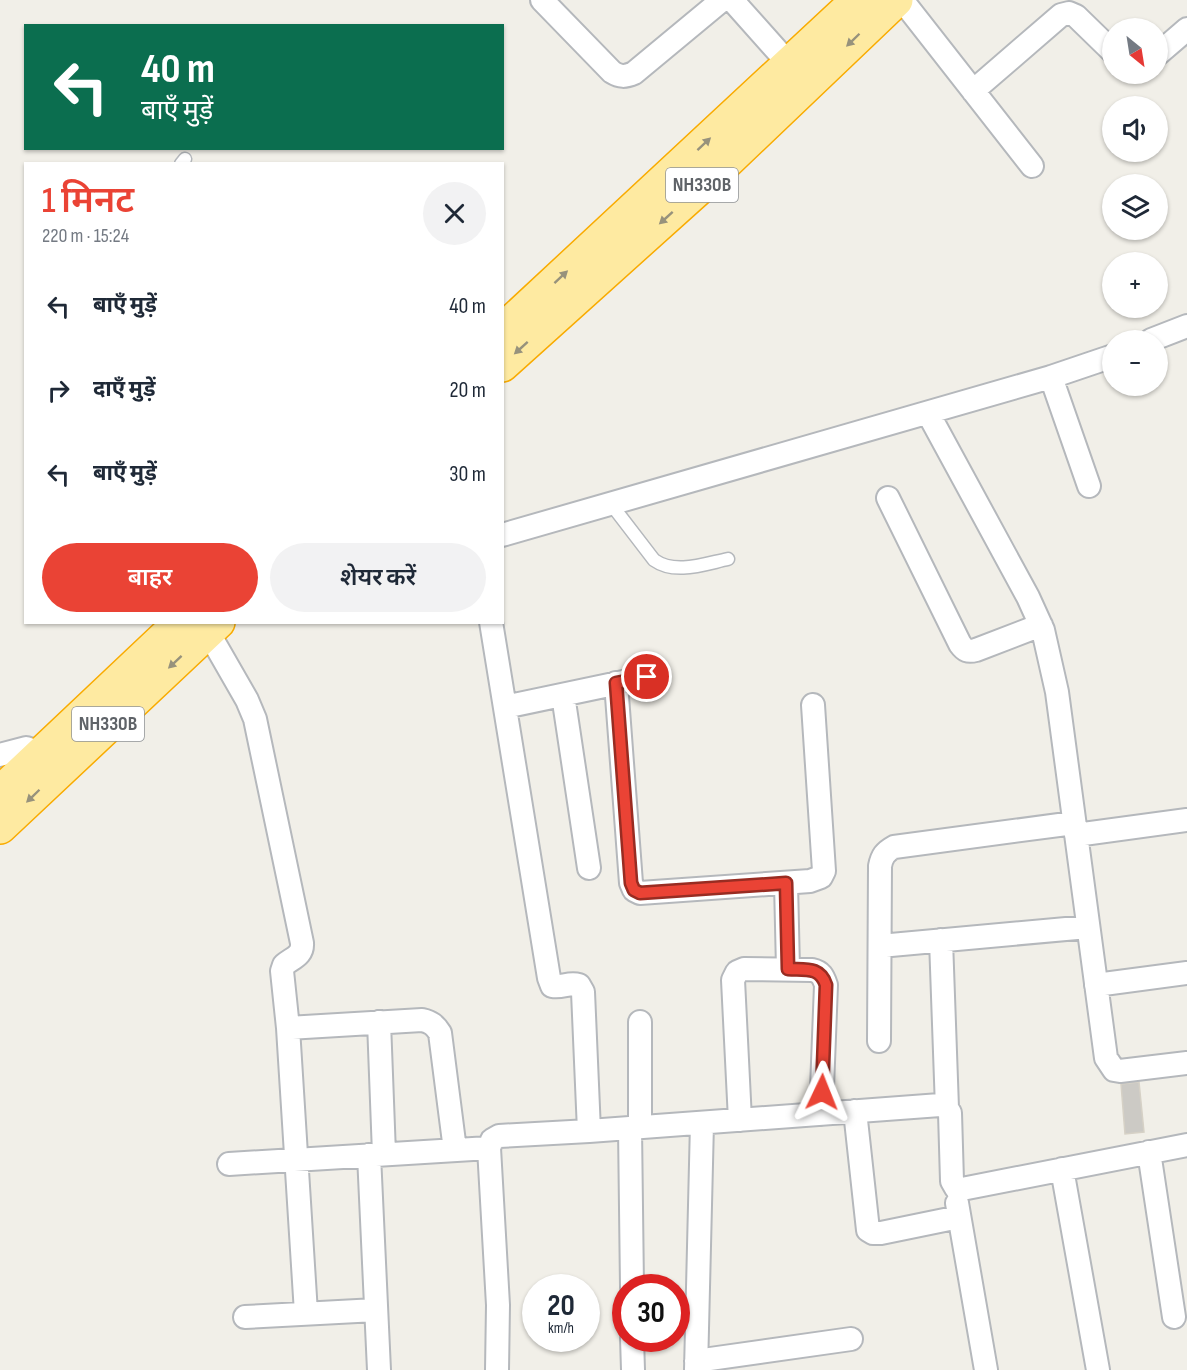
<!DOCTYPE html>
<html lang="hi">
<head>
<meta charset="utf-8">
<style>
	body { margin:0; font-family:"Sofia Sans Condensed","Noto Sans Devanagari",sans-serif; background:#f2f2f3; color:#1f2937; height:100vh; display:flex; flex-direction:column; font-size:22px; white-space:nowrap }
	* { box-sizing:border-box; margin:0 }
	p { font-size:20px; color:#747a83 }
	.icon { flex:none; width:33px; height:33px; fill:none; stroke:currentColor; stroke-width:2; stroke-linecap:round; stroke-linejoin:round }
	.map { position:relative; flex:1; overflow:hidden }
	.details { position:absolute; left:24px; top:162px; width:480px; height:462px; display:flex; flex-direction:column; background:#fff; border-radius:0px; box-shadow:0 2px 4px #0004 }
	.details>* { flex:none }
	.banner { position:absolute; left:24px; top:24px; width:480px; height:126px; border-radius:0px; box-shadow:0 2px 4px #0004; background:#0b6e4f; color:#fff; overflow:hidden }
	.needle { width:39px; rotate:150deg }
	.controls { position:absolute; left:1102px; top:18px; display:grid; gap:12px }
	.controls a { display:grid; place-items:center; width:66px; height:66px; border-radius:50%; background:#fff; box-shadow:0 2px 4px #0004; font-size:30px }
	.speed { position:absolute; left:522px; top:1274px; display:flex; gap:12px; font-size:30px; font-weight:700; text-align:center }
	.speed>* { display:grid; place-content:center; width:78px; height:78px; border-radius:50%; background:#fff; box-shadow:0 2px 4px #0004; line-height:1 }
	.speed small { font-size:15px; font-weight:400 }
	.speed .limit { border:9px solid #d22; background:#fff; color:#111 }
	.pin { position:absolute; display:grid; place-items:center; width:51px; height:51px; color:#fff; margin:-26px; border:3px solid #fff; border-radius:50%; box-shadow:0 2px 6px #0007 }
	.me { position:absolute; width:66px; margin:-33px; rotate:2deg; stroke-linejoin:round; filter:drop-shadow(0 0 4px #0008) }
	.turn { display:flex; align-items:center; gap:21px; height:126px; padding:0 18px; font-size:27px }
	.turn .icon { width:78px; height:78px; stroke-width:2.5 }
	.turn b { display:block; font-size:42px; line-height:51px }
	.round { display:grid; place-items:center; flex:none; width:63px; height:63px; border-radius:32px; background:#f2f2f3 }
	.summary { display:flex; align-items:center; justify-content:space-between; height:102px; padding:0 18px }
	h1 { font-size:36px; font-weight:600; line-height:45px; color:#ea4335 }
	.button { display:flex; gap:12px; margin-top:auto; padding:12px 18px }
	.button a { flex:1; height:69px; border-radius:36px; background:#ea4335; color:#fff; font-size:24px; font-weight:600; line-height:69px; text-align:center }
	.button a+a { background:#f2f2f3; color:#1f2937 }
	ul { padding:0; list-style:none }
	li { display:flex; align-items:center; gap:18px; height:84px; padding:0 18px }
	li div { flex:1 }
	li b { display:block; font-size:22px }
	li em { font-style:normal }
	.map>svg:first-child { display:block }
	.building { fill:#cccac5; stroke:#d6d1c6; stroke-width:1.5 }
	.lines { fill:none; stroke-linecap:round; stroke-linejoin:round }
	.service-casing { stroke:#b5b8bc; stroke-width:15 }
	.minor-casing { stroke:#b5b8bc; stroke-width:26 }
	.trunk-casing { stroke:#f9ab00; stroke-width:36 }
	.service { stroke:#fff; stroke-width:12 }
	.minor { stroke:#fff; stroke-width:22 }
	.trunk { stroke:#feeaa1; stroke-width:33 }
	.oneway { fill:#97927c }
	.route-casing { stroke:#982c22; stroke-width:15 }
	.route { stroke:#ea4335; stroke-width:10 }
	.labels { text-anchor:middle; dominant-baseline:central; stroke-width:6; stroke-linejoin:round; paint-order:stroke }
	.shield { fill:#fff; stroke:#8f9295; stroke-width:1.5 }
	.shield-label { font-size:20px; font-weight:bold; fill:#5f6368 }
</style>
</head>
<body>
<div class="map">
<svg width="1187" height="1370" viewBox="0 0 1187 1370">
	<rect width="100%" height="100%" fill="#f1efe8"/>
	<path class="building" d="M 1139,1082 L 1144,1132 L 1125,1134 L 1121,1084 Z"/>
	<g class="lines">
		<defs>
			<path id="service" d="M 181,164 L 185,159
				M 611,504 L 654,560 C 675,575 704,564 728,559"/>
			<path id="minor" d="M 542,0 L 612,72 C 620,77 625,77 634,73 L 722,0
				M 732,0 L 790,65
				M 902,0 L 1032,166
				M 1158,54 L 1187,29
				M 973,91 L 1061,15 L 1069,13 L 1076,16 L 1113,52
				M 1151,340 L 1187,326
				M 1051,377 L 1089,486
				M 928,413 L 1028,597 L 1043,630 L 1057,692 L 1106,1058 L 1114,1070 L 1120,1071 L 1187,1063
				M 888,498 L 960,644 C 965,651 968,652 976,650 L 1041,625
				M 502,535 L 1051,377 L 1113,356
				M 491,622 L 549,978 L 552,986 C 563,988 568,982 579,985 L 583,992 L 589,1131 L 940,1105 L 947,1108 L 950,1113 L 952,1181 L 956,1188 L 962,1189 L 1187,1145
				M 208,632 L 247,700 L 255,719 L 302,943 C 303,956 292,958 284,965 L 282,971 L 288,1028 L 306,1313
				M 616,683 L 631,883 L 634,890 L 640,893 L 810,881 L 821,877 L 824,871 L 813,705
				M 563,695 L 589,868
				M 505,707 L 647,677
				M 0,755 L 26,748 L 42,753
				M 1076,835 L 1187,820
				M 786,883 L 788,969
				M 941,940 L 947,1108
				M 880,946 L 1088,927
				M 1096,985 L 1187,973
				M 379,1022 L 384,1154
				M 640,1022 L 640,1127
				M 288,1028 L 422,1020 C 431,1022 435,1025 440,1033 L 455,1150
				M 879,1041 L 880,866 C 882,856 885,852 894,847 L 1074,823
				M 855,1111 L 868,1230 L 873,1233 L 881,1233 L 959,1217
				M 740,1120 L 733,980 L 737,972 L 744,969 L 812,970 C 821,972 823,976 826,985 L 821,1114
				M 630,1128 L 632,1287
				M 1149,1152 L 1174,1317
				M 369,1155 L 379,1370
				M 229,1164 L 489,1148
				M 1062,1169 L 1098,1370
				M 957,1203 L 986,1370
				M 245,1317 L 376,1310
				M 632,1338 L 633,1370
				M 696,1361 L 851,1339
				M 497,1370 L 498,1305 L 489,1148 L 492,1140 L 499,1136 L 589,1131
				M 696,1370 L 702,1123"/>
			<path id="trunk" d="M 502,331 L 858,0
				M 502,365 L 700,187 L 896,0
				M 0,793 L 181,622
				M 0,827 L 218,622"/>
		</defs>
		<use href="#service" class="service-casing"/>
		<use href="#minor" class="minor-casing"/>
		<use href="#trunk" class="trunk-casing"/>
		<use href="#service" class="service"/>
		<use href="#minor" class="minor"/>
		<use href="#trunk" class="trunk"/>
	</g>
	<defs><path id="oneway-solid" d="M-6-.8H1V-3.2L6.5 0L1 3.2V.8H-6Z" transform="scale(1.5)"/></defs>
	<g class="oneway">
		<use href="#oneway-solid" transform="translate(853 40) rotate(136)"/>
		<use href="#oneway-solid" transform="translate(704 144) rotate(-43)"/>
		<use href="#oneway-solid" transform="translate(666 218) rotate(138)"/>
		<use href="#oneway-solid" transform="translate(561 277) rotate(-43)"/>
		<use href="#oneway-solid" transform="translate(521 348) rotate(138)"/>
		<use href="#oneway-solid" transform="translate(175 662) rotate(137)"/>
		<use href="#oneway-solid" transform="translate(33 796) rotate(136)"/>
	</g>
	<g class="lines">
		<defs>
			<path id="route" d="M 647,677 L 616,683 L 631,883 L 634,890 L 640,893 L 786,883 L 788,969 C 805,970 820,966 826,985 L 822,1092"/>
		</defs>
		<use href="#route" class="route-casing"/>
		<use href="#route" class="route"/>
	</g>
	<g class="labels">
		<g class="shield">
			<rect x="666" y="168" width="72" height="34" rx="4.5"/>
			<rect x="72" y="707" width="72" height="34" rx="4.5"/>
		</g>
		<g class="shield-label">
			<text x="702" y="185">NH330B</text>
			<text x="108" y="724">NH330B</text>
		</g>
	</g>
</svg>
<div class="controls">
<a><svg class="needle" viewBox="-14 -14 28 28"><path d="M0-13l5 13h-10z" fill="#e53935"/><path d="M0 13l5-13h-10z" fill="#747a83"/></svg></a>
<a><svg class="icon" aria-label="sound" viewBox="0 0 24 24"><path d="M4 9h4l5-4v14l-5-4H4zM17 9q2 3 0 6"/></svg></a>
<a><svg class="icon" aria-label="layers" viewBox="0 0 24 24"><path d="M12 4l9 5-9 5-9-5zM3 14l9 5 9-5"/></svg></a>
<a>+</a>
<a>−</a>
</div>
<div class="speed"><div>20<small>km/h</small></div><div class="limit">30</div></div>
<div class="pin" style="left:647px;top:677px;background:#d93025"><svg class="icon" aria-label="arrive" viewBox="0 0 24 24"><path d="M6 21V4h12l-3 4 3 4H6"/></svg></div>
<svg class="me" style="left:822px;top:1092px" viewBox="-20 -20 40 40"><path d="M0-17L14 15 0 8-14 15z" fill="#ea4335" stroke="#fff" stroke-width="4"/></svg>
<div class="banner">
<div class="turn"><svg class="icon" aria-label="left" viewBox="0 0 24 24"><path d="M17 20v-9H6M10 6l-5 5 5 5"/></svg><div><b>40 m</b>बाएँ मुड़ें</div></div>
</div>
<section class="details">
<div class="summary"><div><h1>1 मिनट</h1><p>220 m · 15:24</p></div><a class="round"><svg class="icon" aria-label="close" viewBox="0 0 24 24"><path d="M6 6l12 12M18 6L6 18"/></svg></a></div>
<ul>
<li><svg class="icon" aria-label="left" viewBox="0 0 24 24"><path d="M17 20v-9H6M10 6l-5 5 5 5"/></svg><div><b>बाएँ मुड़ें</b></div><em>40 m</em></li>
<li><svg class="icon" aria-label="right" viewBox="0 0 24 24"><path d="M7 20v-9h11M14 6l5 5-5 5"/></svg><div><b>दाएँ मुड़ें</b></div><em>20 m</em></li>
<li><svg class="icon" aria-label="left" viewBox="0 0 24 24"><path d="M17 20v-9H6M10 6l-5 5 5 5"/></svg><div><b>बाएँ मुड़ें</b></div><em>30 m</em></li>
</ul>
<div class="button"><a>बाहर</a><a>शेयर करें</a></div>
</section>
</div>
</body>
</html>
